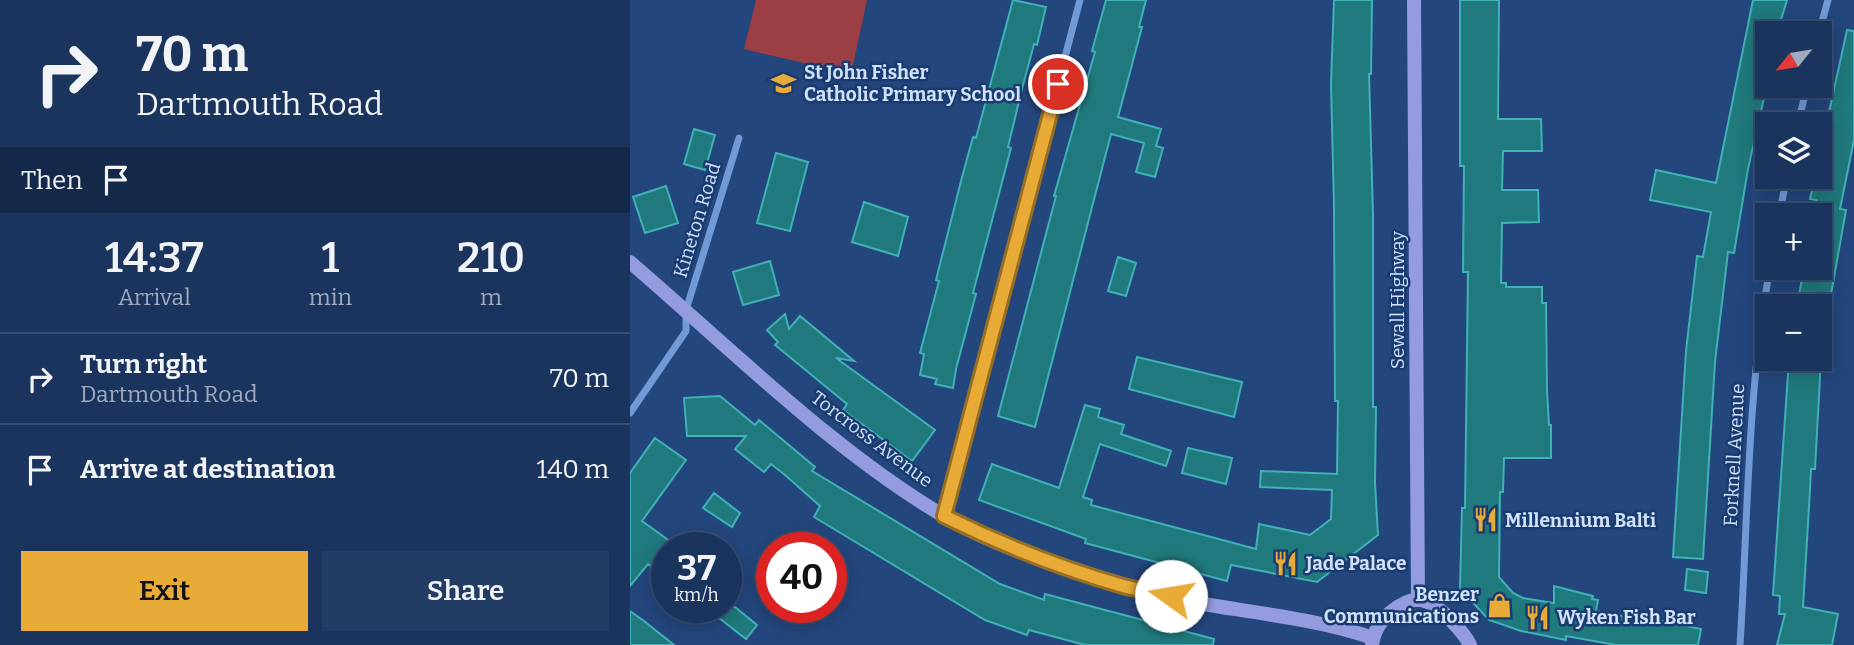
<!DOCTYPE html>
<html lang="en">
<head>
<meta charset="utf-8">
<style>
	body { margin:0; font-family:Bitter,serif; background:#233c63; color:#f1f3f6; height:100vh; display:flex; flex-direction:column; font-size:26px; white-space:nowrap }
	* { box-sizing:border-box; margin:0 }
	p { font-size:23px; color:#9faabc }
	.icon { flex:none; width:38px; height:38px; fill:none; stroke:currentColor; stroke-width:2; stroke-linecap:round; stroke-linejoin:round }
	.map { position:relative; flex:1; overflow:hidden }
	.details { display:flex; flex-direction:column; background:#1a345d; width:630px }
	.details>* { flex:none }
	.banner { background:#1a345d; color:#f1f3f6; overflow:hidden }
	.needle { width:46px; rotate:240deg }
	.controls { position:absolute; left:1125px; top:21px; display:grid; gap:14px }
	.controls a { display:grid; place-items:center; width:77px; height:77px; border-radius:0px; background:#1a345d; box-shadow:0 4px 18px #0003,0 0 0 2px #384f72; font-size:35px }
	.speed { position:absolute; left:21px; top:532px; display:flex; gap:14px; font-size:35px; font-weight:700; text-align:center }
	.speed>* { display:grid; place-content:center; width:91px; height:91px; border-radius:50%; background:#1a345d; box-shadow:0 4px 18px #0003,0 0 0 2px #384f72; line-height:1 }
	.speed small { font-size:18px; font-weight:400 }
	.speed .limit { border:10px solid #d22; background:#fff; color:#111 }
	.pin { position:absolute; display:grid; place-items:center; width:60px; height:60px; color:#fff; margin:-30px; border:4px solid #fff; border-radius:50%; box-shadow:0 2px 7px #0007 }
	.me { position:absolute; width:77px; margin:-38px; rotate:283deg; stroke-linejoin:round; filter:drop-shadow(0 0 5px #0008) }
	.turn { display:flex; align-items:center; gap:24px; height:147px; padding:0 21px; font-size:32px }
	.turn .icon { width:91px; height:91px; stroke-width:2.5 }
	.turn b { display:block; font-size:49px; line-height:60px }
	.then { display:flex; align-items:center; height:66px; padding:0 21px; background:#0003; gap:14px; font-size:26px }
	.eta { display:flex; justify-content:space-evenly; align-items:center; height:119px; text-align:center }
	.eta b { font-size:42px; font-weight:600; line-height:49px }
	.button { display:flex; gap:14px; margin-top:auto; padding:14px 21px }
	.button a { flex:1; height:80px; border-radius:0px; background:#e8ab37; color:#111; font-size:28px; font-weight:600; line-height:80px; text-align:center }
	.button a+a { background:#233c63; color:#f1f3f6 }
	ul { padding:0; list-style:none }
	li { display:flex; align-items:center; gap:21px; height:91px; padding:0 21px; border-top:2px solid #384f72 }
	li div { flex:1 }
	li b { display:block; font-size:26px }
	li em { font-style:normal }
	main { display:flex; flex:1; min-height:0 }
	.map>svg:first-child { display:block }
	.green { fill:#9c3f45 }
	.building { fill:#20797c; stroke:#40b1b6; stroke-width:2 }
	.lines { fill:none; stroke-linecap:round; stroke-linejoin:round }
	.street { stroke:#729ad6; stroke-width:7 }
	.secondary { stroke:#949cdf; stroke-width:14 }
	.route-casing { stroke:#976f24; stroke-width:18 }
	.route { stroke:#e8ab37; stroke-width:12 }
	.labels { text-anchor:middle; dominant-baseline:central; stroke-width:5; stroke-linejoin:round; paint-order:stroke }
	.poi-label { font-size:19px; font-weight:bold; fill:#d0e1fb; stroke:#193b70; text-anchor:start }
	.street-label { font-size:19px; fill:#d0e1fb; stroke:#193b70 }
</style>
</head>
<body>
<main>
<section class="details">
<div class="banner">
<div class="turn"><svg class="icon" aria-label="right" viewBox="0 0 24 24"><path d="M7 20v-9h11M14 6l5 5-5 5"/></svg><div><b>70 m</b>Dartmouth Road</div></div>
<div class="then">Then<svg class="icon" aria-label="arrive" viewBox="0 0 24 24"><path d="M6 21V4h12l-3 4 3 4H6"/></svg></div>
</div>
<div class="eta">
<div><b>14:37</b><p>Arrival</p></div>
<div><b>1</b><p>min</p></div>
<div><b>210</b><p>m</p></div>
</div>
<ul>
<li><svg class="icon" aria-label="right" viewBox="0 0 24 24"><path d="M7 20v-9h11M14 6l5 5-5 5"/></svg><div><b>Turn right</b><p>Dartmouth Road</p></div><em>70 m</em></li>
<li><svg class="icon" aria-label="arrive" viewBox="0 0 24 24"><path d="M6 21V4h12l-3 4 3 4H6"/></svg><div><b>Arrive at destination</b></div><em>140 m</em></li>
</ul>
<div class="button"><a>Exit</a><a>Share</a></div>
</section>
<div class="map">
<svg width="1224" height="645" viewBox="0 0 1224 645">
	<rect width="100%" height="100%" fill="#23467c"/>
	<path class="green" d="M 126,0 L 237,0 L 221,74 L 114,49 Z"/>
	<path class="building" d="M 383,0 L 416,7 L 407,45 L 404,44 L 392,89 L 378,147 L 381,148 L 343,293 L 346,294 L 326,369 L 323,388 L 305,384 L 307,379 L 290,375 L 294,354 L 290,353 L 309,281 L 306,280 L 331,181 L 343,137 L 346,138 Z
		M 476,0 L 516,0 L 509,27 L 512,27 L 488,117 L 531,129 L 526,146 L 533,148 L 525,177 L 506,172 L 514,143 L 481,134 L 405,427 L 368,416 L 426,196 L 424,196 L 465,52 L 462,51 Z
		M 704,0 L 742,0 L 741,74 L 739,74 L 743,215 L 743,407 L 746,407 L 745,483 L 748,535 L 687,582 L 601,565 L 597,581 L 455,543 L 456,539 L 349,500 L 362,464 L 429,488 L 455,405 L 470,409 L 468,417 L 494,425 L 491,434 L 541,451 L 536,466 L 470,444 L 453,497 L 462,500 L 461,505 L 626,549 L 629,524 L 680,535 L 701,519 L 702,490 L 630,487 L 631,471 L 707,474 L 708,401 L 705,401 L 704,207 L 701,84 Z
		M 830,0 L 869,0 L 868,119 L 911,119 L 912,151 L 873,151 L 872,190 L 908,190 L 909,222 L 872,223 L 871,283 L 876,283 L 876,287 L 912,287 L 912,303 L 916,303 L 917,390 L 919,425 L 921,425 L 921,458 L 874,458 L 873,492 L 870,492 L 869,577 L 883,593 L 893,598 L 924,603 L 924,586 L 963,596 L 962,599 L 968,600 L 966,611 L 1003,618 L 1004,615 L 1071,629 L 1068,645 L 986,645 L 936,636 L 936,640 L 891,631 L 859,620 L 830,589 L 832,508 L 835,508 L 838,272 L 833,272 L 834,166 L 830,166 Z
		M 1123,0 L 1157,0 L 1147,33 L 1138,33 L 1138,80 L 1118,169 L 1104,253 L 1098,252 L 1085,362 L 1073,559 L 1043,557 L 1056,351 L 1067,256 L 1073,257 L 1081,212 L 1020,200 L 1026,170 L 1086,183 Z
		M 1217,30 L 1224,31 L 1224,140 L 1210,209 L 1216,210 L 1199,306 L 1167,306 L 1174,268 L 1190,268 L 1190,215 L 1183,215 L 1186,200 L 1180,199 L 1185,177 L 1190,177 L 1190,153 Z
		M 64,129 L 85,135 L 75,170 L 54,164 Z
		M 146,153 L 178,162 L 160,231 L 127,223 Z
		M 36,186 L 48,223 L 15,233 L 3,197 Z
		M 234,202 L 278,217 L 268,256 L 222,242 Z
		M 488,257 L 506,263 L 496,296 L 478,291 Z
		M 140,261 L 149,295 L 113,305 L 103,272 Z
		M 155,314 L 159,329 L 170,316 L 224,361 L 206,358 L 305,430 L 282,461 L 213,410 L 217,404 L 145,345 L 148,342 L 137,330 Z
		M 507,357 L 612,382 L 604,417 L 499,389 Z
		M 1159,359 L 1191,359 L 1185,469 L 1181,469 L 1180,490 L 1173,607 L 1208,614 L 1202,645 L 1147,645 L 1155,614 L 1149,614 L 1150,596 L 1143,595 Z
		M 90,396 L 125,425 L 129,420 L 185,467 L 182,471 L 370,584 L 414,600 L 415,594 L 584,639 L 583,645 L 455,645 L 399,630 L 397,635 L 355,620 L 184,517 L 190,506 L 155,475 L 141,464 L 134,472 L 105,449 L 116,436 L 57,436 L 54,398 Z
		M 25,438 L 56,460 L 12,521 L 41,542 L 37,548 L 37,579 L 18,564 L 0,586 L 0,473 Z
		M 558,448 L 602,458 L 596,484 L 552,473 Z
		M 84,493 L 110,513 L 102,527 L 73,508 Z
		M 1057,569 L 1078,572 L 1076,593 L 1055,590 Z
		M 75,607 L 105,607 L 127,625 L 116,639 Z
		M 0,611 L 14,621 L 44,645 L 0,645 Z"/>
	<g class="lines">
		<path class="street" d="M 1189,33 L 1198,0
			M 1168,124 L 1177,86
			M 1149,215 L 1157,177
			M 0,413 L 56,331 L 56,310 L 109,138
			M 314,516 L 450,0
			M 1110,645 C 1118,519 1117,393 1140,268"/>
		<path class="secondary" d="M 784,0 L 788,600
			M 0,262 C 99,347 200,448 312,515 C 346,536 386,551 423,564 C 470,580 518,594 567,603 C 626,613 686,619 743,638
			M 742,645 C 744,630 750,622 761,612 C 785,592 799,598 819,618 C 827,627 835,634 840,645"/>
	</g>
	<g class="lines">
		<defs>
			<path id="route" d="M 428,84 L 314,516 C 372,545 431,568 493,586 C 508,590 525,592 541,596"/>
		</defs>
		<use href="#route" class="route-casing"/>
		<use href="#route" class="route"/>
	</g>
	<defs>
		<symbol id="school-bare" viewBox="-9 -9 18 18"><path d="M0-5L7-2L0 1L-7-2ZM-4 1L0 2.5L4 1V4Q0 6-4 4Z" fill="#e8ab37" stroke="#193b70" stroke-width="2.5" paint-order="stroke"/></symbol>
		<symbol id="restaurant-bare" viewBox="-9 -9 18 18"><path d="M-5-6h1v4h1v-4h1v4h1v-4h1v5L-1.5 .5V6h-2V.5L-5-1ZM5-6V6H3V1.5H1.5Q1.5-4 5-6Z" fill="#e8ab37" stroke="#193b70" stroke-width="2.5" paint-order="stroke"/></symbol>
		<symbol id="shop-bare" viewBox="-9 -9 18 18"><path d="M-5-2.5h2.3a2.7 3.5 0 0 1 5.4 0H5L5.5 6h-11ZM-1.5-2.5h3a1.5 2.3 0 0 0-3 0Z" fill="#e8ab37" stroke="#193b70" stroke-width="2.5" paint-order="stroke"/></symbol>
	</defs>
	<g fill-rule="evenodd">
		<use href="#school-bare" x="136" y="66" width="35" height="35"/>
		<use href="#restaurant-bare" x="838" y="502" width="35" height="35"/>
		<use href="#restaurant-bare" x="638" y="546" width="35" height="35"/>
		<use href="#shop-bare" x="852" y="588" width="35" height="35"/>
		<use href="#restaurant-bare" x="890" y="600" width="35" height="35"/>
	</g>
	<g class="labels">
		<g class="poi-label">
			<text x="174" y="72">St John Fisher<tspan x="174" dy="22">Catholic Primary School</tspan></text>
			<text x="875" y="520">Millennium Balti</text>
			<text x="676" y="563">Jade Palace</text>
			<text x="849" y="594" text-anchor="end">Benzer<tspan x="849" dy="22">Communications</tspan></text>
			<text x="927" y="617">Wyken Fish Bar</text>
		</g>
		<g class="street-label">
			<text transform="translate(67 220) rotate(-73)">Kineton Road</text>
			<text transform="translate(767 300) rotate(-90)">Sewall Highway</text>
			<text transform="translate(242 439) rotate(37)">Torcross Avenue</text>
			<text transform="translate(1104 455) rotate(-87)">Forknell Avenue</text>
		</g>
	</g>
</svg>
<div class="controls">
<a><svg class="needle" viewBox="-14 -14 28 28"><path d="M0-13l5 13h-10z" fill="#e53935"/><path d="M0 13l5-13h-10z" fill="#9faabc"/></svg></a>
<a><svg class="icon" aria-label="layers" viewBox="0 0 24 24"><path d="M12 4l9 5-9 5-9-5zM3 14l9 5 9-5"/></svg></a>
<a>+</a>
<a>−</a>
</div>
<div class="speed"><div>37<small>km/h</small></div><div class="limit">40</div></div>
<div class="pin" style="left:428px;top:84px;background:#d93025"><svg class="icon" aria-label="arrive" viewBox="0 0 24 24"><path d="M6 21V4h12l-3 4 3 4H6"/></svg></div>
<svg class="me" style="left:541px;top:596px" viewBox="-20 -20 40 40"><circle r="19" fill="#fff"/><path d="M0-13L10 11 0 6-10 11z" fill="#e8ab37"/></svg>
</div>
</main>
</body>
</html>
